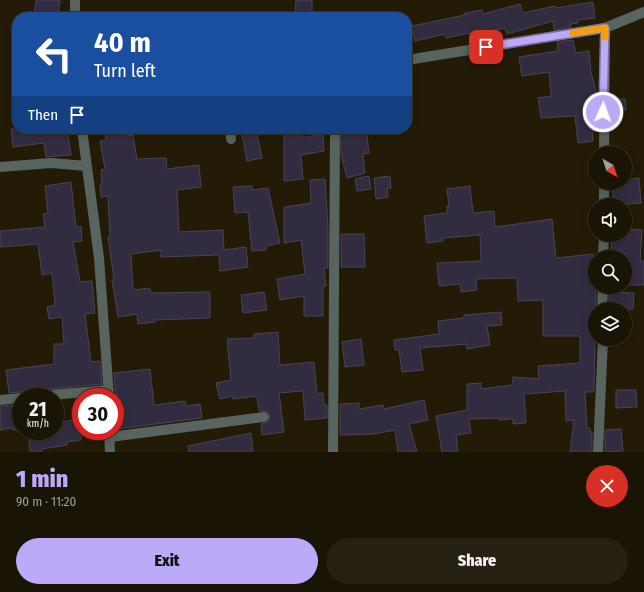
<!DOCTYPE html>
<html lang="en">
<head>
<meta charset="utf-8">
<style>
	body { margin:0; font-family:"Fira Sans Condensed",sans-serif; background:#272113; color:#f1f3f6; height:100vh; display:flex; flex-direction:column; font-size:15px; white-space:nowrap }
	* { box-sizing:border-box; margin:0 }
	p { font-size:13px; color:#9f9e9a }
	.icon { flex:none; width:22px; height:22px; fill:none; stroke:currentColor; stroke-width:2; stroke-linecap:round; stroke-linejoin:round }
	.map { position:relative; height:452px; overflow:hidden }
	.details { display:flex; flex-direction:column; background:#1a1404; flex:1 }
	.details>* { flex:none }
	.hud { position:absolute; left:12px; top:12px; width:400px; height:122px; border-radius:16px; box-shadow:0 2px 10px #0003,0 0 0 1px #383326; background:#1a4fa0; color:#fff; overflow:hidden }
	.needle { width:26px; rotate:141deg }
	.buttons { position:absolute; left:588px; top:146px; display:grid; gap:8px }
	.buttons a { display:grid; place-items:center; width:44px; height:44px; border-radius:50%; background:#1a1404; box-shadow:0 2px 10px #0003,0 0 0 1px #383326; font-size:20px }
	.speed { position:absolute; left:12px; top:388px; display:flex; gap:8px; font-size:20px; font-weight:700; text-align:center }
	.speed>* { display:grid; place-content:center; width:52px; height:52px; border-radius:50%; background:#1a1404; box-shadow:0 2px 10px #0003,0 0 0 1px #383326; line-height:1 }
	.speed small { font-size:10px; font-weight:400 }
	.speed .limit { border:6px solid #d22; background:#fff; color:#111 }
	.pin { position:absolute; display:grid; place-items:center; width:34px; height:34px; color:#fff; margin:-17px; border-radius:8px; box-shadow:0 2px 6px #0006 }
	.me { position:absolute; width:44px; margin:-22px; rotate:2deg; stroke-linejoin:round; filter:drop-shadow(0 0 3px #0008) }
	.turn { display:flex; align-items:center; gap:14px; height:84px; padding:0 16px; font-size:18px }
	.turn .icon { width:52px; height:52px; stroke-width:2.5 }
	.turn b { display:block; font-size:28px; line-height:34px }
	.then { display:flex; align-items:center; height:38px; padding:0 16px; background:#0003; gap:8px; font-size:15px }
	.round { display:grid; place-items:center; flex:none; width:42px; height:42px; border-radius:21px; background:#272113 }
	.headline { display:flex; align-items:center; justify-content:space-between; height:68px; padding:0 16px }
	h1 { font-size:24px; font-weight:800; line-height:30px; color:#baaaf7 }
	.primary-button { display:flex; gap:8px; margin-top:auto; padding:8px 16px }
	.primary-button a { flex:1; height:46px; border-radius:24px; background:#baaaf7; color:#111; font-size:16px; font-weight:800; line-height:46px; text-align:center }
	.primary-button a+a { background:#272113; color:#f1f3f6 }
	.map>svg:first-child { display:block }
	.building { fill:#322c41; stroke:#494359 }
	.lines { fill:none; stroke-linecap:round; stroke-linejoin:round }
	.minor { stroke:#57645f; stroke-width:10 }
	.route-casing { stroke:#796ea1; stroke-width:10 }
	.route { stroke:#baaaf7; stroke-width:7 }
	.slow { stroke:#f59e0b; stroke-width:7 }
</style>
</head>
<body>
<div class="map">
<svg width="644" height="452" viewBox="0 0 644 452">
	<rect width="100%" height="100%" fill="#231b05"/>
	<path class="building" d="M 36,0 L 60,0 L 58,17 L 34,14 Z
		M 296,0 L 312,0 L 312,15 L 295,15 Z
		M 593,2 L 595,18 L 578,20 L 578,23 L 570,24 L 571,27 L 554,30 L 553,21 L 507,34 L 505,28 L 470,35 L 469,33 L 446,38 L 445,34 L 415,41 L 412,26 L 465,15 L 465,13 L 482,10 L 483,14 L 520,4 L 523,13 L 555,6 L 556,8 Z
		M 573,40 L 576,53 L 589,51 L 591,72 L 598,100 L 598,125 L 592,125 L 593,141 L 578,143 L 575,116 L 541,118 L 538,98 L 551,96 L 549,72 L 522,76 L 519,57 L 558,51 L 557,42 Z
		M 611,99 L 625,99 L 626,110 L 611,111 Z
		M 11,129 L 67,129 L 71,155 L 46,157 L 44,143 L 13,147 Z
		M 105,129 L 126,129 L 128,136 L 133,135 L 137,159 L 166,158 L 167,169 L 199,165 L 201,187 L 177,190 L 179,232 L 223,230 L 224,250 L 246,247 L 248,267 L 220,271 L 219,255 L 161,257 L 161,250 L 131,254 L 133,290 L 150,288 L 151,293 L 210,292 L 210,318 L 154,320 L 155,322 L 138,324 L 137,314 L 118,317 L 112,280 L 114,279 L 108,237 L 110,237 L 108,196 L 101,197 L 100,184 L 102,184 L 101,170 L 105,169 L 100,141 L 106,140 Z
		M 241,129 L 256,129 L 262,158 L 247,161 Z
		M 341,129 L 366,129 L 369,153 L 363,154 L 365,173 L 347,178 L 341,155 Z
		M 284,133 L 301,133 L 301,138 L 323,134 L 324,151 L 301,155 L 303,179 L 284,181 Z
		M 369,176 L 371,189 L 357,191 L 355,179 Z
		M 390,176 L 391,188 L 387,188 L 388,197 L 376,199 L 374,178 Z
		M 639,178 L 641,203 L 614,205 L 612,183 L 625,183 L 625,180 Z
		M 325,179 L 328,227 L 328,268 L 324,268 L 326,286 L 323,286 L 323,316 L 304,316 L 304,296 L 280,300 L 277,279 L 305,274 L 301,240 L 284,243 L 284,207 L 311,203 L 310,180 Z
		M 71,182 L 76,227 L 81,226 L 82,241 L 73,242 L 80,282 L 92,281 L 95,313 L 85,314 L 91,362 L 100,361 L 102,384 L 9,393 L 6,370 L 54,364 L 54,344 L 64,344 L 62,317 L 49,319 L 47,307 L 55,305 L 52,273 L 42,275 L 38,244 L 0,247 L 0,231 L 45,227 L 43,214 L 48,213 L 45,186 Z
		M 252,186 L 252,190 L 268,188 L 280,243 L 266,246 L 266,250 L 252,251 L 248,212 L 235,213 L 233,187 Z
		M 470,186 L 473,213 L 494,211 L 495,227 L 552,219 L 556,258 L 593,254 L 596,289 L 594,392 L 585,392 L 587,428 L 590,428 L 590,432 L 592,432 L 592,452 L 570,452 L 574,420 L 566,421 L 565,391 L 524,394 L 526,423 L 513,424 L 513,419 L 499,420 L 499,418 L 469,419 L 471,433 L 456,435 L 458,452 L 442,452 L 436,416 L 467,410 L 467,384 L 481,383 L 481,389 L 512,385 L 513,377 L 539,379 L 538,366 L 580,363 L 580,336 L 543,336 L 543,300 L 518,301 L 517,279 L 515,278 L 476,279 L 477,290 L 461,292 L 460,284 L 439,286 L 437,263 L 481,261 L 480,235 L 443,238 L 443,241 L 427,243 L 424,216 L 447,213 L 447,206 L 449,206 L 447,189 Z
		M 625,229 L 642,230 L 640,261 L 644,261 L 644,285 L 625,285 L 625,252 L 611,252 L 612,235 L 625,235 Z
		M 341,234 L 364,234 L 365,267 L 341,267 Z
		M 264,292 L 267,310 L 243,313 L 241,295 Z
		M 609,292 L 634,293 L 633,309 L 609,309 Z
		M 501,312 L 502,325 L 487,326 L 490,345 L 467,349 L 467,344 L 420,348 L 423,370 L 402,372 L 399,350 L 395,350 L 394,340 L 439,334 L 438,321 L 464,318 L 464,315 Z
		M 278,332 L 280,365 L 314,362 L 317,394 L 323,393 L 324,405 L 327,405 L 327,418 L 305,420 L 303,391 L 279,393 L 284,432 L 262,435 L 261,424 L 268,422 L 270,416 L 266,411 L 259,411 L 257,396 L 233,399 L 233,396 L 220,399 L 216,383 L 231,380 L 227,339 L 254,338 L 254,334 Z
		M 361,339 L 364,365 L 345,367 L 342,342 Z
		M 150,369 L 154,405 L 185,401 L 186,406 L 200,404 L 202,418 L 117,429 L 115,415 L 117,413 L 114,373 Z
		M 616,390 L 636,390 L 637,407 L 616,408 Z
		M 424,400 L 428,420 L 409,424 L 417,452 L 398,452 L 395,430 L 374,434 L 340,435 L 340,404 L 359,403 L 359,409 L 383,405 L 384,409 Z
		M 21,405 L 21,430 L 13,430 L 12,428 L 0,430 L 0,406 Z
		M 81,419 L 81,440 L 67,442 L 67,445 L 42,449 L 42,452 L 30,452 L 28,431 L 55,431 L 55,423 Z
		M 621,429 L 623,451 L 605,452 L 605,430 Z
		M 251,433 L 253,452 L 189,452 L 188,446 Z"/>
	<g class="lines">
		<path class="minor" d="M 75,0 L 75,17
			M 407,60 L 605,28 L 644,12
			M 82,129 L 99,258 L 109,397
			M 230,129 L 231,139
			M 604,153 L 605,28
			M 0,167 L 51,163 L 87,166
			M 604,205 L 604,183
			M 603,257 L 604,235
			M 602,309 L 603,287
			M 27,397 L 109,390
			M 0,400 L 21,398
			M 109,431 L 110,452
			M 110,437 L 264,417
			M 333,452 L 335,129
			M 598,452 L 603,339"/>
	</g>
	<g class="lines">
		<defs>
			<path id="route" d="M 486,47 L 605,28 L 603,112"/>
		</defs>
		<use href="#route" class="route-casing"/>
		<use href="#route" class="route"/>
		<path class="slow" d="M 573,33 L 605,28 L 605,37"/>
	</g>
</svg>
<div class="buttons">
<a><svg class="needle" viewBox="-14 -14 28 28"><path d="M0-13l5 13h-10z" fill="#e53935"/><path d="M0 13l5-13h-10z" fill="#9f9e9a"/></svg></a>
<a><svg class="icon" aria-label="sound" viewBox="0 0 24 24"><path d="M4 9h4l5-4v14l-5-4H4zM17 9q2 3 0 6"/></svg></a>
<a><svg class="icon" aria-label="search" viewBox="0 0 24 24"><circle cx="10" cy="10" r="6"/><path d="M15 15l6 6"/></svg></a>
<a><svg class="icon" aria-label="layers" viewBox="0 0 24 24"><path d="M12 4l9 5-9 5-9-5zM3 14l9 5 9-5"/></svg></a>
</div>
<div class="speed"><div>21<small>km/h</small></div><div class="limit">30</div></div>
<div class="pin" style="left:486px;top:47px;background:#d93025"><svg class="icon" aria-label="arrive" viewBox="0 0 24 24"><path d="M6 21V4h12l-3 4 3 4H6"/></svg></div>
<svg class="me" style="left:603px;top:112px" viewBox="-20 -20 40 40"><circle r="17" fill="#baaaf7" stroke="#fff" stroke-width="3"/><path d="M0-11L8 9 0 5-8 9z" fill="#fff"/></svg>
<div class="hud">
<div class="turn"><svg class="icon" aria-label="left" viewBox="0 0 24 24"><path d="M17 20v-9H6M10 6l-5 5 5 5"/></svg><div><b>40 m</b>Turn left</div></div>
<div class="then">Then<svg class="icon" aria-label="arrive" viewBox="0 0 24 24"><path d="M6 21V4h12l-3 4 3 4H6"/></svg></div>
</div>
</div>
<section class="details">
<div class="headline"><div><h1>1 min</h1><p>90 m · 11:20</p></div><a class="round" style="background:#d93025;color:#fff"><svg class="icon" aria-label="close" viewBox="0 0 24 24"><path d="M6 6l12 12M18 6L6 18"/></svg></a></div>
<div class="primary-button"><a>Exit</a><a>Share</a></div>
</section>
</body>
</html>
